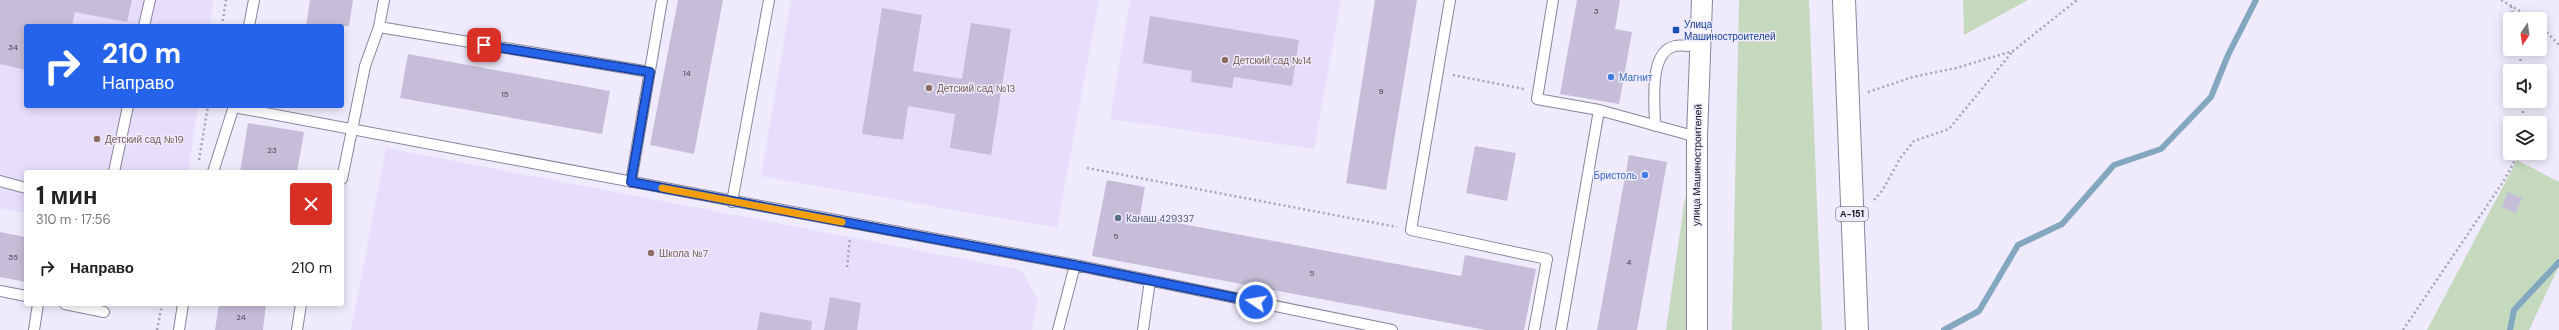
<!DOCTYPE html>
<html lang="ru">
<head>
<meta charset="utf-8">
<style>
	body { margin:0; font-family:"DM Sans",sans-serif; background:#f6f6f6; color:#222; height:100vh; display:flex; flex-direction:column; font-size:15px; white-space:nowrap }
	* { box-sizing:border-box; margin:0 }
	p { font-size:13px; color:#767676 }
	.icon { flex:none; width:22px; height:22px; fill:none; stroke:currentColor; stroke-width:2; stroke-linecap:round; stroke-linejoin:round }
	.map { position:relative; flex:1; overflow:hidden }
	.sheet { position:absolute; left:24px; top:170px; width:320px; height:136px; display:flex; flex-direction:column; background:#fff; border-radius:4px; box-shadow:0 2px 10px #0003 }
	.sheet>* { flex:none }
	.top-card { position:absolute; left:24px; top:24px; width:320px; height:84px; border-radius:4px; box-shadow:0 2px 10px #0003; background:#2563eb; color:#fff; overflow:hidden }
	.needle { width:26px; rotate:193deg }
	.fabs { position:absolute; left:2503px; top:12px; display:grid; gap:8px }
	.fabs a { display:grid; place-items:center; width:44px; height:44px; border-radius:4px; background:#fff; box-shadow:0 2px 10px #0003; font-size:20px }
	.pin { position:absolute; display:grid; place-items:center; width:34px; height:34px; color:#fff; margin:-17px; border-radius:8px; box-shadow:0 2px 6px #0006 }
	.me { position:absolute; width:44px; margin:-22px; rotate:282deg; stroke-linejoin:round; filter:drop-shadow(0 0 3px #0008) }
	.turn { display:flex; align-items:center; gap:14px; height:84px; padding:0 12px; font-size:18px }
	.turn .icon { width:52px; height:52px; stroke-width:2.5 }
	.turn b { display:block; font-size:28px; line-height:34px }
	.round { display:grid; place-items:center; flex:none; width:42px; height:42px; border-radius:4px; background:#f6f6f6 }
	.summary { display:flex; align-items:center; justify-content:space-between; height:68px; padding:0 12px }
	h1 { font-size:24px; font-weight:700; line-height:30px }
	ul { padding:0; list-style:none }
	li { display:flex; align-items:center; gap:12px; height:60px; padding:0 12px }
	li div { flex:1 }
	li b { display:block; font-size:15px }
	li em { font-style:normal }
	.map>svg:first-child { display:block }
	.built { fill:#e6defa }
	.green { fill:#c4d9be }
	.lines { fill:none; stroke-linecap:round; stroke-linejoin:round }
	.stream { stroke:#84a7c0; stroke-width:6 }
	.building { fill:#c6bed9 }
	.lane-casing { stroke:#8b849e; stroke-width:12 }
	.street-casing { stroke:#8b849e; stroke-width:22 }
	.highway-casing { stroke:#8b849e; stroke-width:24 }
	.path { stroke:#a7a3b1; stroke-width:2.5; stroke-dasharray:2 3; stroke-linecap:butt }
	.lane { stroke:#fff; stroke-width:10 }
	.street { stroke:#fff; stroke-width:20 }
	.highway { stroke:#fff; stroke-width:22 }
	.route-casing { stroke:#184099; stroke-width:10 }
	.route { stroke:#2563eb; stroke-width:7 }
	.slow { stroke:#f59e0b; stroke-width:7 }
	.transit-dot { fill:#1a4fb4; stroke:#f0ebfc; stroke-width:1.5 }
	.education-dot { fill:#8d6e63; stroke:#f0ebfc; stroke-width:1.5 }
	.shop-dot { fill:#3f7fe0; stroke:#f0ebfc; stroke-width:1.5 }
	.service-dot { fill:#5c6f8a; stroke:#f0ebfc; stroke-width:1.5 }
	.labels { text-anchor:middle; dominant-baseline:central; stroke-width:3; stroke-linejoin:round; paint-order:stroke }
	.number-label { font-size:8px; fill:#403c4a }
	.shield { fill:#f0ebfc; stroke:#56525e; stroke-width:1 }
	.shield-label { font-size:9px; font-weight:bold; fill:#14111a }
	.transit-label { font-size:10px; fill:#164399; stroke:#f0ebfc; text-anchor:start }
	.education-label { font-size:10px; fill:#785e54; stroke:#f0ebfc; text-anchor:start }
	.shop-label { font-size:10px; fill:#366cbe; stroke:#f0ebfc; text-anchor:start }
	.street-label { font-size:10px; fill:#14111a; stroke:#f0ebfc }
	.service-label { font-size:10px; fill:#4e5e75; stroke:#f0ebfc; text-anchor:start }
</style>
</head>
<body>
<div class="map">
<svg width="2559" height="330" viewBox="0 0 2559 330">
	<rect width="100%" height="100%" fill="#f0ebfc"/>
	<path class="built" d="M 0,0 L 213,0 L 210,26 L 26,26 L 26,106 L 198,106 L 188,172 L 26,172 L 26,213 L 0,208 Z
		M 791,0 L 1099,0 L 1057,228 L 761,176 Z
		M 1130,0 L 1341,0 L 1314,149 L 1110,119 Z
		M 386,148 L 1021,270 L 1038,300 L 1032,330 L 351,330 Z"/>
	<path class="green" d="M 1739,0 L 1809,0 L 1822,330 L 1732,330 Z
		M 1963,0 L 2028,0 L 1964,35 Z
		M 2517,160 L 2559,182 L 2559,266 L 2529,330 L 2427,330 Z
		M 1685,198 L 1691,203 L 1688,330 L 1666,330 Z"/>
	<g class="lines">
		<path class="stream" d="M 1944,330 L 1979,311 L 2018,245 L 2062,224 L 2114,165 L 2161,149 L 2211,97 L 2228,55 L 2256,0
			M 2510,330 L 2514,310 L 2559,262"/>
	</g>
	<path class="building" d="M 0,0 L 132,0 L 127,22 L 75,12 L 72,26 L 26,26 L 26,70 L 0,64 Z
		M 310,0 L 353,0 L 349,26 L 306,26 Z
		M 678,0 L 723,0 L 694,154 L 650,145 Z
		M 1375,0 L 1417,0 L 1386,190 L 1346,183 Z
		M 1577,0 L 1620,0 L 1615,29 L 1632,32 L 1619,104 L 1560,94 Z
		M 882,8 L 922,15 L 913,71 L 962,79 L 971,23 L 1011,29 L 991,155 L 950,148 L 955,114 L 908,106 L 903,140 L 862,134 Z
		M 1150,16 L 1299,40 L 1292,86 L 1234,77 L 1232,88 L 1191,82 L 1192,71 L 1143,63 Z
		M 408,54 L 610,91 L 602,134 L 400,98 Z
		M 248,123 L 304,132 L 297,172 L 240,172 Z
		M 1475,146 L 1516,153 L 1507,201 L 1466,193 Z
		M 1629,155 L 1667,162 L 1637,330 L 1597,330 Z
		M 1107,180 L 1145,187 L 1140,216 L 1461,276 L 1465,255 L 1536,269 L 1524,330 L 1486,330 L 1092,256 Z
		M 2508,192 L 2522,198 L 2516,213 L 2502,207 Z
		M 0,232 L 26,237 L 26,282 L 0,277 Z
		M 830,297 L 861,303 L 857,330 L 824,330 Z
		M 219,304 L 266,304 L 263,330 L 215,330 Z
		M 760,312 L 812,321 L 811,330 L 757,330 Z"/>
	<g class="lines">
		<defs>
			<path id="lane" d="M 1450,0 L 1411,230 L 1547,259 L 1534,330
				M 1553,0 L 1537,99 L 1599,110 L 1697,137
				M 144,26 L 150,0
				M 249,26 L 254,0
				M 379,27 L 650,72
				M 234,107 L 1075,265 L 1392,330
				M 1655,126 C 1655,104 1648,52 1675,46 C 1682,44 1692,47 1700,47
				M 114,172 L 128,106
				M 213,172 L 234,106
				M 342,179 L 365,66 L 379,27 L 384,0
				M 0,181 L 26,188
				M 631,182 L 662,0
				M 732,202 L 769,0
				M 0,291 L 26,296
				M 65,304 L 104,312
				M 34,330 L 38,304
				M 179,330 L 183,304
				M 297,330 L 301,304
				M 1058,330 L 1075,265
				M 1143,330 L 1150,280
				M 1561,330 L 1599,110"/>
			<path id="street" d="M 1697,330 L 1697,137 L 1702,0"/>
			<path id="highway" d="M 1844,0 L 1857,330"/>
		</defs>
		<use href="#lane" class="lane-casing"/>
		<use href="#street" class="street-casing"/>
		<use href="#highway" class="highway-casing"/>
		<path class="path" d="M 2501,0 L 2534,19
			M 2511,6 L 2514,19
			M 2540,25 L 2559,45
			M 222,26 L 226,0
			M 2520,49 L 2521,71
			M 1453,75 L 1524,89
			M 1868,92 L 1913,77 L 1956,68 L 2013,51 L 2077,0
			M 2523,123 L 2523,101
			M 199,160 L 208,106
			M 1087,168 L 1397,227
			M 1874,200 L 1882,191 L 1901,157 L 1914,141 L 1949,129 L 2013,51
			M 847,267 L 850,238
			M 157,330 L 162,304
			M 2403,330 L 2503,182 L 2519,153"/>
		<use href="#lane" class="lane"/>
		<use href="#street" class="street"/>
		<use href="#highway" class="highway"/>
	</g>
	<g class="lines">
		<defs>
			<path id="route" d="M 484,45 L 650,72 L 631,182 L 1074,265 L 1256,302"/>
		</defs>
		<use href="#route" class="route-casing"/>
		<use href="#route" class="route"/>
		<path class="slow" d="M 662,188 L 842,222"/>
	</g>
	<rect class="transit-dot" x="1672" y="26" width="8" height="8" rx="2"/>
	<g class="education-dot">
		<circle cx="1225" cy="60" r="4"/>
		<circle cx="929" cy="88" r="4"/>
		<circle cx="97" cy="139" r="4"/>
		<circle cx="651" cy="253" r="4"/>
	</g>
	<g class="shop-dot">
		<circle cx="1611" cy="77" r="4"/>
		<circle cx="1645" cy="175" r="4"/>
	</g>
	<circle class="service-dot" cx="1118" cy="218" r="4"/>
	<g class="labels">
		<g class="number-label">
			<text x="1596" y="11">3</text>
			<text x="13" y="47">34</text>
			<text x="687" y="73">14</text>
			<text x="1381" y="91">9</text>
			<text x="505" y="94">15</text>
			<text x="272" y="150">23</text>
			<text x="1116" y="236">5</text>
			<text x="13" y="257">35</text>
			<text x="1629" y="262">4</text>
			<text x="1312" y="273">5</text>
			<text x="241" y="317">24</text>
		</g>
		<rect class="shield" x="1836" y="207" width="32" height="14" rx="3"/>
		<g class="shield-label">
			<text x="1852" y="214">А-151</text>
		</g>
		<g class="transit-label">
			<text x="1684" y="24">Улица<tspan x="1684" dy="12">Машиностроителей</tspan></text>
		</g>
		<g class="education-label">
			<text x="1233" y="60">Детский сад №14</text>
			<text x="937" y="88">Детский сад №13</text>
			<text x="105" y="139">Детский сад №19</text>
			<text x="659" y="253">Школа №7</text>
		</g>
		<g class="shop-label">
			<text x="1619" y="77">Магнит</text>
			<text x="1637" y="175" text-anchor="end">Бристоль</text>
		</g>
		<g class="street-label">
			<text transform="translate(1697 165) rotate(-89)">улица Машиностроителей</text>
		</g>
		<g class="service-label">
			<text x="1126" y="218">Канаш 429337</text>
		</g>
	</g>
</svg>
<div class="fabs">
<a><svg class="needle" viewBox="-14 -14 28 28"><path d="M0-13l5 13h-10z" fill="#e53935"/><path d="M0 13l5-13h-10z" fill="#767676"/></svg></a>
<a><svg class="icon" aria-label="sound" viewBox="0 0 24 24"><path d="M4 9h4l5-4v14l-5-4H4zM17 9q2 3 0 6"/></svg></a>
<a><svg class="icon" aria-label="layers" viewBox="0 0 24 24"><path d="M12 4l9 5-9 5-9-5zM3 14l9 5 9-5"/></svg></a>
</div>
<div class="pin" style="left:484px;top:45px;background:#d93025"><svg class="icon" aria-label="arrive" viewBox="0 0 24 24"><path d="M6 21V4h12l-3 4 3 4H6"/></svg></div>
<svg class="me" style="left:1256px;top:302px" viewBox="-20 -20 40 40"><circle r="17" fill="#2563eb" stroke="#fff" stroke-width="3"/><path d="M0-11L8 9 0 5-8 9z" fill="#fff"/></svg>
<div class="top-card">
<div class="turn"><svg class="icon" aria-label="right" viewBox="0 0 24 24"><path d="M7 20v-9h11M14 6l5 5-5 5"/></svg><div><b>210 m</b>Направо</div></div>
</div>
<section class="sheet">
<div class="summary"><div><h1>1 мин</h1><p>310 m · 17:56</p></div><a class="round" style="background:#d93025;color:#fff"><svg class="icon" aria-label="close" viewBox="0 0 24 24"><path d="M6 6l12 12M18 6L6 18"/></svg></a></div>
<ul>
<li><svg class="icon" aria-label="right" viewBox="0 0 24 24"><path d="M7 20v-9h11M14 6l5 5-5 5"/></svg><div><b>Направо</b></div><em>210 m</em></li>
</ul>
</section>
</div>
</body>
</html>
